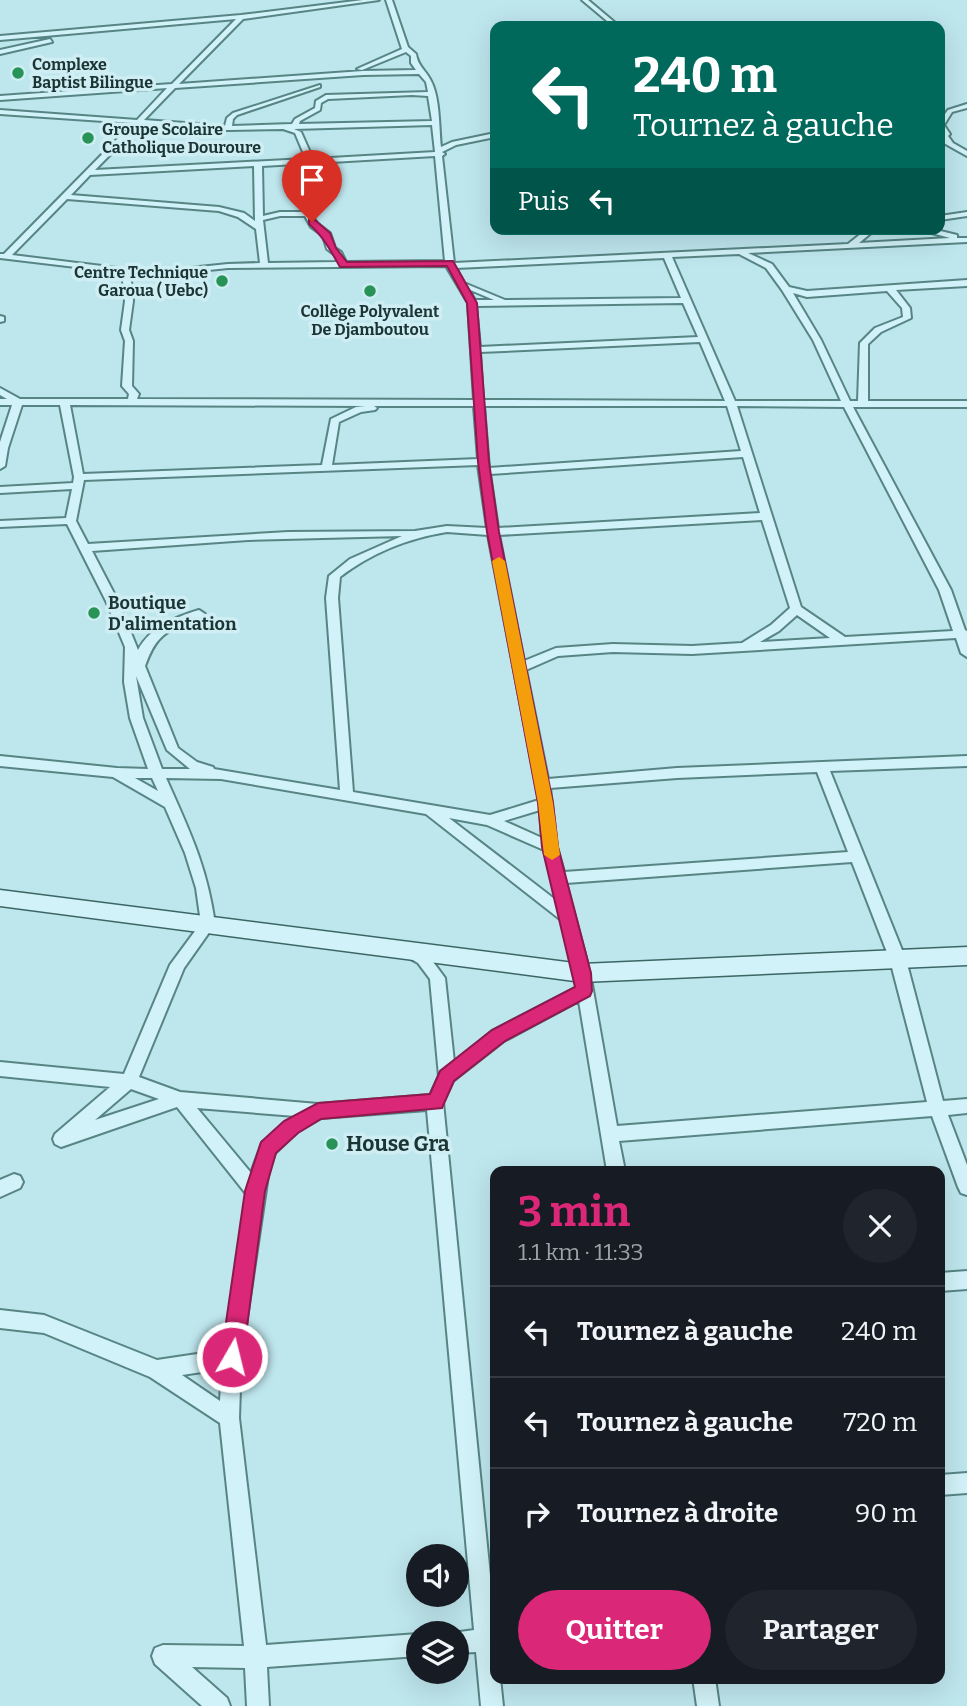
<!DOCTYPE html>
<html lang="fr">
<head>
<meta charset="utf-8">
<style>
	body { margin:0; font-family:Bitter,serif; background:#20242c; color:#f1f3f6; height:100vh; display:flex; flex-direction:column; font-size:26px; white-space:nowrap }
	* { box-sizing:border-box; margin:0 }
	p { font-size:23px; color:#9ea1a6 }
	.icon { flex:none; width:38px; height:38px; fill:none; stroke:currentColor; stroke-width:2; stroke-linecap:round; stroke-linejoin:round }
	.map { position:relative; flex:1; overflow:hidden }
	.panel { position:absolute; left:490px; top:1166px; width:455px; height:518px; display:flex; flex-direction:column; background:#171b24; border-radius:14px; box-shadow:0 7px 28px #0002 }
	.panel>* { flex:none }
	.top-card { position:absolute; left:490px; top:21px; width:455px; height:214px; border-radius:14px; box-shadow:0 7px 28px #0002; background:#00695c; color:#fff; overflow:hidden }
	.buttons { position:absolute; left:406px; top:1544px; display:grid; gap:14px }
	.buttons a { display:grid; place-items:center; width:63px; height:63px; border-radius:50%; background:#171b24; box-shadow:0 7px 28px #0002; font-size:35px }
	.pin { position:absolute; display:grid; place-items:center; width:60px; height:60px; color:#fff; margin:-72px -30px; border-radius:50% 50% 50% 0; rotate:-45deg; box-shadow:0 0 7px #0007 }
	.pin .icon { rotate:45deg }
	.me { position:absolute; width:77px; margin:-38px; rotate:8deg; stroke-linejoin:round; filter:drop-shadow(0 0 5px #0008) }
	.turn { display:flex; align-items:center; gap:24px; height:147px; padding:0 28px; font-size:32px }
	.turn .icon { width:91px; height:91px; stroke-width:2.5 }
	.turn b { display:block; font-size:49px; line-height:60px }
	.then { display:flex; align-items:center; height:66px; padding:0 28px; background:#0003; gap:14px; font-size:26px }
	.round { display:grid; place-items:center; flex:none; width:74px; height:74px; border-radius:37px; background:#20242c }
	.overview { display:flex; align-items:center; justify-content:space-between; height:119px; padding:0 28px }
	h1 { font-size:42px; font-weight:700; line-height:52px; color:#db2777 }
	.cta { display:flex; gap:14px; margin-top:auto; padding:14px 28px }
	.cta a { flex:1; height:80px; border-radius:42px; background:#db2777; color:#fff; font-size:28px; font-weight:700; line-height:80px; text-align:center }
	.cta a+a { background:#20242c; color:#f1f3f6 }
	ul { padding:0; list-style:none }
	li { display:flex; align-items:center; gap:21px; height:91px; padding:0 28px; border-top:2px solid #363941 }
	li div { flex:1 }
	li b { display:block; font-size:26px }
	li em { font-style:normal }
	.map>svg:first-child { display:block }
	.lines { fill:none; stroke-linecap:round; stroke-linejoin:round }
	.street-casing { stroke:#578584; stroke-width:4 }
	.secondary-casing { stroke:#3b6664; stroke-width:3 }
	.street { fill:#d1f2f8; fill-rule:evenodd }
	.secondary { fill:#d1f2f8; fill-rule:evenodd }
	.route { fill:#db2777; stroke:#8e194d; stroke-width:2 }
	.slow { fill:#f59e0b }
	.poi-dot { fill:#289357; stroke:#ceeef4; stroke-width:2.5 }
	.labels { text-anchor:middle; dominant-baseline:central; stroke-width:7; stroke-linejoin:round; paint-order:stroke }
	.far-poi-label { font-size:16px; font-weight:bold; fill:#1c3433; stroke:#ceeef4; text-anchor:start }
	.poi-label { font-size:18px; font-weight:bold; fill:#1c3433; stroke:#ceeef4; text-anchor:start }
	.near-poi-label { font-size:21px; font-weight:bold; fill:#1c3433; stroke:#ceeef4; text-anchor:start }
</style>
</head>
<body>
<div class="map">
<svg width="967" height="1706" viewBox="0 0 967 1706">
	<rect width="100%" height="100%" fill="#bee6ed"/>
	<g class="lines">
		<defs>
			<path id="street" d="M 363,0 L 379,0 L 243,19 L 179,84 L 363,71 L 416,70 L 411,63 L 411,56 L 406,52 L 362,70 L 357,69 L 402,49 L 386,0 L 392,0 L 408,47 L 416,54 C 418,67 426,70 431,81 C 440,98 439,128 441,147 L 452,142 L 495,133 L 495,137 L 456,145 L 442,152 L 445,154 L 442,156 L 454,263 L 848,244 L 867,229 L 876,229 L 859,243 L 950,238 L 917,229 L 932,229 L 957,235 L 957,238 L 967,238 L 967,242 L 748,253 L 772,264 L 789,287 L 807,291 L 967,280 L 967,286 L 896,290 L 910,308 L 911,318 L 881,332 L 868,344 L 868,401 L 967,401 L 967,407 L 853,407 L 951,590 L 965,630 L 967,631 L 967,657 L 961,653 L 956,638 L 692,654 L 613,652 L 558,656 L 526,670 L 548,779 L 677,768 L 967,756 L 967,766 L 830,771 L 906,960 L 943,1101 L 967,1099 L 967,1113 L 948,1115 L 967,1165 L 967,1195 L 961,1193 L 958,1187 L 932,1116 L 619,1141 L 625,1171 L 607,1171 L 579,1001 L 504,1041 L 453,1081 L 443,1102 L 495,1626 L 495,1678 L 500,1678 L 503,1706 L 481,1706 L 476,1652 L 457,1653 L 457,1633 L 453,1633 L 474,1630 L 427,1110 L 321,1118 L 297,1132 L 275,1153 L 269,1169 L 241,1358 L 239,1418 L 266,1645 L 418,1634 L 418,1656 L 267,1667 L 269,1706 L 247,1706 L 245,1668 L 192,1667 L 227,1698 L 230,1706 L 202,1706 L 155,1664 L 152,1656 L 155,1648 L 163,1645 L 244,1646 L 220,1423 L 150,1377 L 44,1333 L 0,1328 L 0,1310 L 44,1315 L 157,1360 L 224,1350 L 247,1195 L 177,1107 L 61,1147 L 55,1144 L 53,1139 L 55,1134 L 110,1087 L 0,1076 L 0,1062 L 124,1074 L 170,965 L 201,923 L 196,888 L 185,853 L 165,807 L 113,777 L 0,766 L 0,756 L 117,768 L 148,769 L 130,718 L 124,682 L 125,647 L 106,601 L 67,524 L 0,527 L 0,521 L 66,518 L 72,489 L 0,493 L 0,487 L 73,483 L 74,477 L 60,405 L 22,405 L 8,448 L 5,466 L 0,469 L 0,442 L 12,405 L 0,405 L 0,399 L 7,399 L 0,395 L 0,388 L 20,399 L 128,399 L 129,394 L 122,386 L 125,341 L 121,330 L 125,301 L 123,281 L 127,278 L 131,281 L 133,301 L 129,330 L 133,341 L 132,386 L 139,394 L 137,399 L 474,400 L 468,303 L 446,266 L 228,268 L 151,276 L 0,258 L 0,254 L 4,254 L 133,123 L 0,114 L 0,110 L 137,120 L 167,88 L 0,100 L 0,96 L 126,87 L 98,79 L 100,76 L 130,85 L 130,87 L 172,84 L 236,19 L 0,40 L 0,36 L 241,15 ZM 419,74 L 426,82 L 428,92 L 326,95 L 316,101 L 315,108 L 295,119 L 292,124 L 232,126 L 233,119 L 237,115 L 320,87 L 320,85 L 233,113 L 227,118 L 225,126 L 144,120 L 175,88 L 363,75 ZM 412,95 L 428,96 L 432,121 L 299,124 L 300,121 L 320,110 L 321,103 L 328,99 ZM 140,124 L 228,130 L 283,129 L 295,133 L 306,159 L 95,170 ZM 432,125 L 435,152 L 313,159 L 301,132 L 294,129 ZM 435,156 L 445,261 L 346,262 L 341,252 L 335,248 L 330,233 L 317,223 L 310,212 L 280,212 L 263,216 L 262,166 ZM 254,166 L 255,221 L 244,213 L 219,207 L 71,195 L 90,175 ZM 67,199 L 219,211 L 238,217 L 256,229 L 260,263 L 228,264 L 151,272 L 12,255 ZM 280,216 L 305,216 L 311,227 L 323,236 L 327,249 L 335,255 L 338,262 L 268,263 L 263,220 ZM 739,254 L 766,268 L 782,290 L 813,340 L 841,401 L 735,401 L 672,257 ZM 664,258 L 681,298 L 505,300 L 464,283 L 456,268 ZM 468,289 L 494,300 L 475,300 ZM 887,291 L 902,308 L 903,317 L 875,328 L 860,343 L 858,401 L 850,401 L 821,340 L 793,293 L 807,297 ZM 683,303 L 698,337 L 480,347 L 476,306 ZM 700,342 L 725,401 L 483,400 L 480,352 ZM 70,405 L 365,406 L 356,407 L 331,419 L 322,465 L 83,474 ZM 374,406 L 474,406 L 478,459 L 332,465 L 339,422 L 361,412 L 375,410 L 377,408 ZM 484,406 L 727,406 L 741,451 L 489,468 ZM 737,406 L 844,407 L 939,590 L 953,631 L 845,637 L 801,607 ZM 743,457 L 760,513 L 498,528 L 490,474 ZM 478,465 L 487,528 L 447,526 L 415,531 L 288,532 L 88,544 L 76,521 L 84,480 ZM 762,520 L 790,608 L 771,625 L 742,643 L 692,646 L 613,644 L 556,648 L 524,661 L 499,535 ZM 447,532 L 488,535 L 539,800 L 490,815 L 353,792 L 338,598 L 340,577 C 371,553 409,538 447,532 ZM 402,536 L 350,559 L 329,576 L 326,598 L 340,790 L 214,769 L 213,767 L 197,762 L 178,748 L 145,666 C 154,642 160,634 185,623 C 192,620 199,619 205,614 L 199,610 C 176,617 150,627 138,650 L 118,601 L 92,551 L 248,540 ZM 797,615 L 830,638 L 760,642 L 779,631 ZM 136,676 L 167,750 L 190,769 L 162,769 L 143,718 ZM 817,772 L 848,852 L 564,872 L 557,847 L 550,788 L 677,778 ZM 135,778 L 152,778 L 158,791 ZM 166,778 L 221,779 L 426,814 L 561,920 L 577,987 L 492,1031 L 454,1062 L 445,978 L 428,955 L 409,945 L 404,947 L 402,951 L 404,955 L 418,963 L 430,979 L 439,1076 L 430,1095 L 318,1104 L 180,1092 L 139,1077 L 184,968 L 215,924 C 207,866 189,830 166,778 ZM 540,810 L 542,838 L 504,821 ZM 449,818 L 487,825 L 544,850 L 557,901 ZM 852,862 L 890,960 L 927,1102 L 617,1126 L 590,973 L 566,883 ZM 131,1089 L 159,1099 L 95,1120 ZM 197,1108 L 295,1116 L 262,1143 L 251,1173 ZM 222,1369 L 220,1401 L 182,1375 Z
				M 582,0 L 588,0 L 619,26 L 613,26 Z
				M 50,39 L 52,42 L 0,54 L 0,50 Z
				M 967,104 L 967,108 L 952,112 L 944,125 L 950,134 L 948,136 L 953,143 L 967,151 L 967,156 L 942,142 L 943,139 L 940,135 L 943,133 C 937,124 942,118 948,110 Z
				M 967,212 L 967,216 L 940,220 L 940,216 Z
				M 0,316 L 4,317 L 4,321 L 0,322 Z
				M 14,1174 L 20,1176 L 23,1182 L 20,1188 L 0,1197 L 0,1180 Z
				M 967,1271 L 967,1289 L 940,1291 L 940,1273 Z
				M 967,1473 L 967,1493 L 940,1495 L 940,1475 Z
				M 693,1678 L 715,1678 L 719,1706 L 697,1706 Z"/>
			<path id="secondary" d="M 0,890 L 582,964 L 967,947 L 967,965 L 582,982 L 0,906 Z"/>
		</defs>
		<use href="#street" class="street-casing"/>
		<use href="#secondary" class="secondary-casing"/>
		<use href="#street" class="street"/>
		<use href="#secondary" class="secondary"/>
	</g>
	<path class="route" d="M 309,220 L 315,220 L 330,233 L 336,248 L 347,262 L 453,261 L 477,303 L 489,462 L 499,532 L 553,803 L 558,847 L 591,973 L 592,991 L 590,996 L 505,1041 L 454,1081 L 442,1108 L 321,1119 L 298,1133 L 276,1153 L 265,1191 L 243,1357 L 240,1365 L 232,1368 L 225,1365 L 221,1357 L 245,1191 L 261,1142 L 284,1121 L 318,1103 L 430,1094 L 440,1071 L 492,1030 L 575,987 L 542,847 L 538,803 L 487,532 L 478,462 L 467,303 L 447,266 L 340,267 C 331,251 323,236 309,224 Z"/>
	<path class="slow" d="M 499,557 L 505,561 L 553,803 L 560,855 L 552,860 L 544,855 L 538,803 L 492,561 Z"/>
	<g class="poi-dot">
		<circle cx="18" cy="73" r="7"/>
		<circle cx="88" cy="138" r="7"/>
		<circle cx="222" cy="281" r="7"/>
		<circle cx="370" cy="291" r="7"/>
		<circle cx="94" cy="613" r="7"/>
		<circle cx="332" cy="1144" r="7"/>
	</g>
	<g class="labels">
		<g class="far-poi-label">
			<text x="32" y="64">Complexe<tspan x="32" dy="18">Baptist Bilingue</tspan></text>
			<text x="102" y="129">Groupe Scolaire<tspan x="102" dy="18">Catholique Douroure</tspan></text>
			<text x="208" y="272" text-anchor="end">Centre Technique<tspan x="208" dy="18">Garoua ( Uebc)</tspan></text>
			<text x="370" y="311" text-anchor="middle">Collège Polyvalent<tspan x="370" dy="18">De Djamboutou</tspan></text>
		</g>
		<g class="poi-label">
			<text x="108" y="603">Boutique<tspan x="108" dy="21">D'alimentation</tspan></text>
		</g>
		<g class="near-poi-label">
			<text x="346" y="1144">House Gra</text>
		</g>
	</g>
</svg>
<div class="buttons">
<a><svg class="icon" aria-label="sound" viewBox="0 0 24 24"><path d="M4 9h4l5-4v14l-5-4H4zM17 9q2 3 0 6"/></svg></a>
<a><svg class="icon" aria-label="layers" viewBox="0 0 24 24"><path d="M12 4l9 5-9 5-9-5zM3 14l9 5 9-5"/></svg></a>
</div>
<div class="pin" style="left:312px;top:222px;background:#d93025"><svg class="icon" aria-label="arrive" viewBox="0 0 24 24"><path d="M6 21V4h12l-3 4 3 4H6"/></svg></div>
<svg class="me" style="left:232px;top:1357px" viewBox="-20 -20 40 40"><circle r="17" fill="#db2777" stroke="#fff" stroke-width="3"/><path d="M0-11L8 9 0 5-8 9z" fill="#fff"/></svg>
<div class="top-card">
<div class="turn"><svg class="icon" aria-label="left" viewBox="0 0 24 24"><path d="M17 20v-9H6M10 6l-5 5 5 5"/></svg><div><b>240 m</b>Tournez à gauche</div></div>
<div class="then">Puis<svg class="icon" aria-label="left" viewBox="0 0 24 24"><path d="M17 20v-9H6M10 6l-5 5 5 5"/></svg></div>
</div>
<section class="panel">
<div class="overview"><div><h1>3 min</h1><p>1.1 km · 11:33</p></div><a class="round"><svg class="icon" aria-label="close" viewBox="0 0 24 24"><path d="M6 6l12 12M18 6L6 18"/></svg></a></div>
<ul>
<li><svg class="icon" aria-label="left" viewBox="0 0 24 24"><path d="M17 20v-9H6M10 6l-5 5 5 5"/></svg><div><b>Tournez à gauche</b></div><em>240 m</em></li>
<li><svg class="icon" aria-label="left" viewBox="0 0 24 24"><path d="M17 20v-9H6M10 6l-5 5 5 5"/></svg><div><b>Tournez à gauche</b></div><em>720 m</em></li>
<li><svg class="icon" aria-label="right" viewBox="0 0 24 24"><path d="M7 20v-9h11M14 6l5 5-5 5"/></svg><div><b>Tournez à droite</b></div><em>90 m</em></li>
</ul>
<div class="cta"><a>Quitter</a><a>Partager</a></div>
</section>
</div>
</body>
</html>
